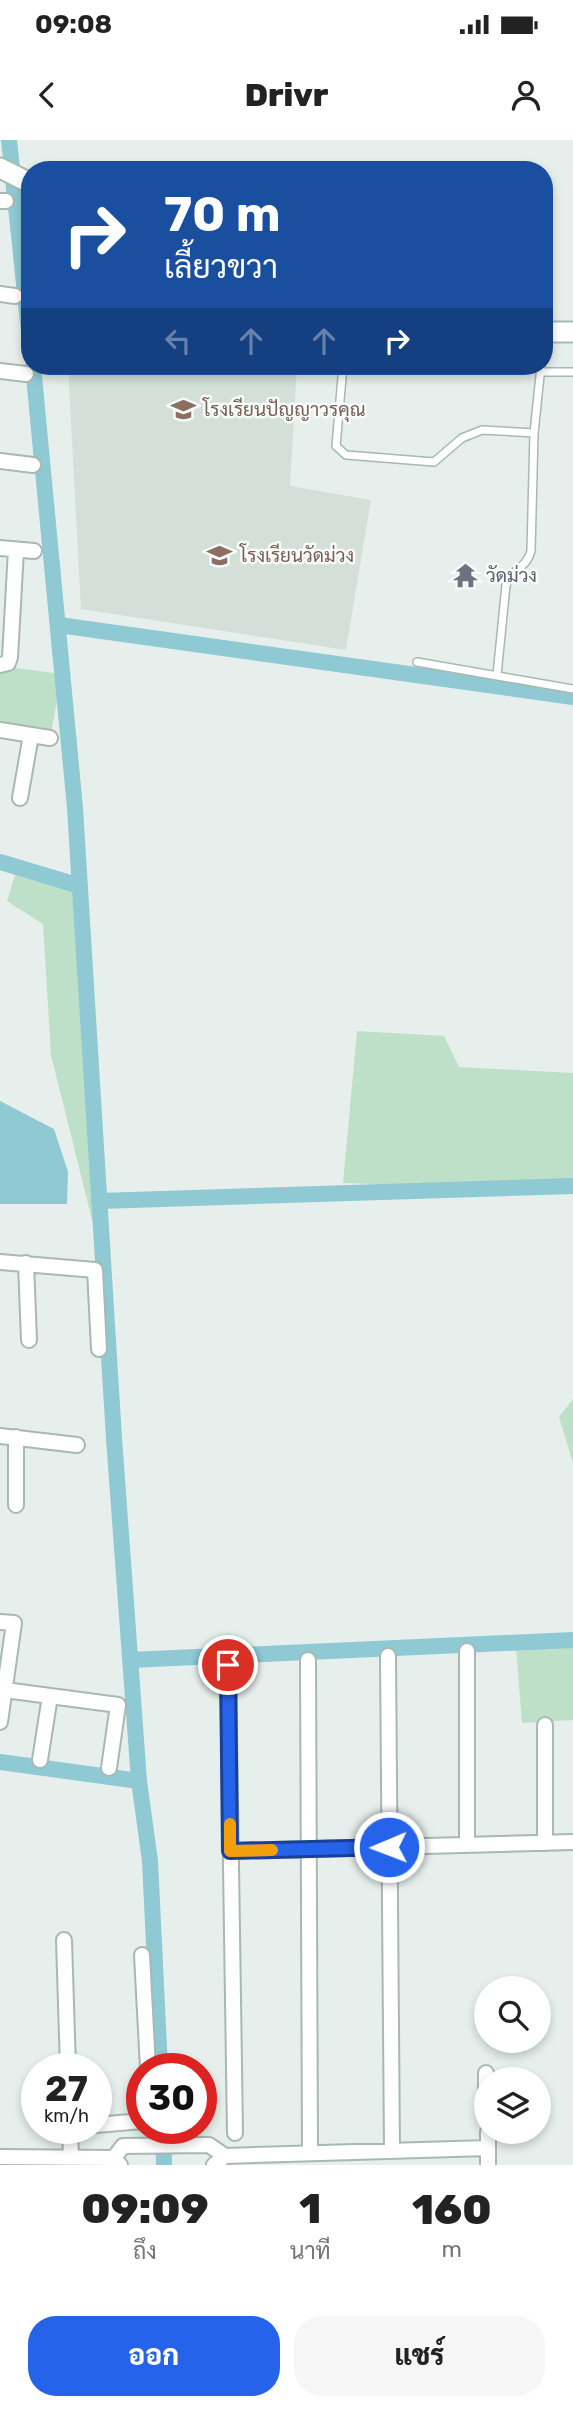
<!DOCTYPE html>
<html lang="th">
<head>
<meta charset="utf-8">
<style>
	body { margin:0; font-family:Rubik,Sarabun,sans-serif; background:#f6f6f6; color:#222; height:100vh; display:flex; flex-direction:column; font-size:26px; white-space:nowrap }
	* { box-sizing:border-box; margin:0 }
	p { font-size:23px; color:#767676 }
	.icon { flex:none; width:38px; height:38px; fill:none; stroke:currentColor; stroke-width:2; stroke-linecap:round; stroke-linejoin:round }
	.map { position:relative; height:2025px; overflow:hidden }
	.details { display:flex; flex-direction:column; background:#fff; flex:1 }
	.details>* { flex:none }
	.top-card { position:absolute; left:21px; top:21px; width:532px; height:214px; border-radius:28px; box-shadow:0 4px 10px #0003; background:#1a4fa0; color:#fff; overflow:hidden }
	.buttons { position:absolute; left:474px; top:1836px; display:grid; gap:14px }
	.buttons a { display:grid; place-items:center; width:77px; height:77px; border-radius:50%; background:#fff; box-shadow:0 4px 10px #0003; font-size:35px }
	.speed { position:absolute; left:21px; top:1913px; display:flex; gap:14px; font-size:35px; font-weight:700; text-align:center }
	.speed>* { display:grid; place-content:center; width:91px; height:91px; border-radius:50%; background:#fff; box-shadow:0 4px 10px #0003; line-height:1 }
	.speed small { font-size:18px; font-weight:400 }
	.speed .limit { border:10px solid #d22; background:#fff; color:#111 }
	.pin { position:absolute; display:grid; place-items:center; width:60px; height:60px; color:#fff; margin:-30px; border:4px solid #fff; border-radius:50%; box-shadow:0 2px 7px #0007 }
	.me { position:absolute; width:77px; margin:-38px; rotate:269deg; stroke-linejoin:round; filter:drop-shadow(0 0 5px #0008) }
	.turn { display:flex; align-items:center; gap:24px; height:147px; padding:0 28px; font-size:32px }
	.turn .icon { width:91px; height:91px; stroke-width:2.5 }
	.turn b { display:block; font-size:49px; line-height:60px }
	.lanes { display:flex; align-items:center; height:66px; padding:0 28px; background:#0003; justify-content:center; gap:35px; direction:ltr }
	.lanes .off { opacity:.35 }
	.eta { display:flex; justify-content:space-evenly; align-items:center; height:119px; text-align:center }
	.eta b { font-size:42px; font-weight:800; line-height:49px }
	.button { display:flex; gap:14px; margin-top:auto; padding:14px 28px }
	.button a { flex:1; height:80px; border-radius:28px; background:#2563eb; color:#fff; font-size:28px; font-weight:800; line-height:80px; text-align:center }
	.button a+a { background:#f6f6f6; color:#222 }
	.status { display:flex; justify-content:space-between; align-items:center; height:49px; padding:0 35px; background:#fff; direction:ltr }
	.status svg { height:19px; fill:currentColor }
	header { display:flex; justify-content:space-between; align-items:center; height:91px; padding:0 28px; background:#fff; font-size:32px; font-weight:800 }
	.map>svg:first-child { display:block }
	.built { fill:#d4dfda }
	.green { fill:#bfe0c8 }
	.water { fill:#8ec9d4 }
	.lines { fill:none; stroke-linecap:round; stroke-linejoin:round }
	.canal { stroke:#8ec9d4; stroke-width:16 }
	.lane-casing { stroke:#a8b8b2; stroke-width:10 }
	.street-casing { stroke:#a8b8b2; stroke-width:18 }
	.secondary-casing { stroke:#a4bbb3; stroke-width:23 }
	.lane { stroke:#fff; stroke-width:7 }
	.street { stroke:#fff; stroke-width:14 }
	.secondary { stroke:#fff; stroke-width:19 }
	.route-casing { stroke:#184099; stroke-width:18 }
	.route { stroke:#2563eb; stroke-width:12 }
	.slow { stroke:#f59e0b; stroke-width:12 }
	.labels { text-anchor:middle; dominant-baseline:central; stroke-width:5; stroke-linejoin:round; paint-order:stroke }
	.education-label { font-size:19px; fill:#785e54; stroke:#f7fbf9; text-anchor:start }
	.worship-label { font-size:19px; fill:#5b616d; stroke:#f7fbf9; text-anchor:start }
</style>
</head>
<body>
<div class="status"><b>09:08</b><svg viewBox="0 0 49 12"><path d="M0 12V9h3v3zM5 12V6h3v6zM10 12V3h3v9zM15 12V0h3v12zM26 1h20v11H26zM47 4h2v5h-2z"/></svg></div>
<header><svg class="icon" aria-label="back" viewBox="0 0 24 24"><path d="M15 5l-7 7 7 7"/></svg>Drivr<svg class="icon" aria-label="person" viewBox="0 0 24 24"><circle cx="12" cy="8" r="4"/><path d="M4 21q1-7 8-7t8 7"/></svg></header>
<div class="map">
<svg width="573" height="2025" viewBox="0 0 573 2025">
	<rect width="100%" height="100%" fill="#e6efeb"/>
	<path class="built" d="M 68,226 L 297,226 L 290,346 L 371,360 L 346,510 L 81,469 Z"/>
	<path class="green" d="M 0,526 L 62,534 L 50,598 L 0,590 Z
		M 19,722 L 83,742 L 106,1055 L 97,1100 L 51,915 L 43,784 L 7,761 Z
		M 357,891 L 444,896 L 459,927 L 573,933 L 573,1050 L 343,1043 Z
		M 573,1259 L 573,1323 L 559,1277 Z
		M 573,1506 L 573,1580 L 522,1583 L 516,1508 Z"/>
	<path class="water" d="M 0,961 L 54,989 L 68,1032 L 67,1064 L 0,1064 Z"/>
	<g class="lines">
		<path class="canal" d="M 9,0 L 30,201
			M 33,226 L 75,668 L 114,1298 L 139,1641 L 150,1721 L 160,1928
			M 59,485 L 573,557
			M 0,722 L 80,746
			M 99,1061 L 573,1046
			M 130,1520 L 573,1500
			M 0,1622 L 139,1641
			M 163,1988 L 164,2025"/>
		<defs>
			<path id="lane" d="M 343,226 L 336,306 L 346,315 L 434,322 L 462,298 L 482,290 L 534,293
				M 249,229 L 249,226
				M 540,232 L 573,232
				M 417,522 L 573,549
				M 497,535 L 506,445 C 511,429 527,428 531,411 L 534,293 L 541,226"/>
			<path id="street" d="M 0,61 L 6,61
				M 0,154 L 15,156
				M 0,231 L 26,234
				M 0,321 L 33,325
				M 0,408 L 34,411
				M 0,525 L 8,523 L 10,517 L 16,410
				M 0,590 L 50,598
				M 20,658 L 31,595
				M 0,1122 L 95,1130 L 99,1209
				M 26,1123 L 29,1200
				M 0,1296 L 77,1305
				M 16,1297 L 16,1365
				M 0,1482 L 14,1483 L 0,1582
				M 467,1511 L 467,1705
				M 388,1516 L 392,2011
				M 308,1520 L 310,2013
				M 228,1525 L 235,1993
				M 5,1550 L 118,1565 L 109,1628
				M 40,1620 L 50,1556
				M 545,1703 L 545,1585
				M 231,1711 L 573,1702
				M 64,1800 L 68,1928
				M 142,1815 L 148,1928
				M 486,1933 L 486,1949
				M 96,1985 L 142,1981
				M 70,1988 L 71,2018
				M 488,1992 L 488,2008
				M 225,2016 L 488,2008 L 488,2025
				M 0,2017 L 114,2018
				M 120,2025 L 114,2018 L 123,2006 L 209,2005 L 225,2016 L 214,2025"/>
			<path id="secondary" d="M 0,28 L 30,43
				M 544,189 L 545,192 L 573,192"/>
		</defs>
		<use href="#lane" class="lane-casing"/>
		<use href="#street" class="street-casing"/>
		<use href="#secondary" class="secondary-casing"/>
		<use href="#lane" class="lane"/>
		<use href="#street" class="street"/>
		<use href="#secondary" class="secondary"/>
	</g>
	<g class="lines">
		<defs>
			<path id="route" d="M 228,1525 L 230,1711 L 389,1707"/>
		</defs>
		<use href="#route" class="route-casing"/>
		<use href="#route" class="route"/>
		<path class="slow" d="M 230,1684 L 230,1711 L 272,1710"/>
	</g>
	<defs>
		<symbol id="school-bare" viewBox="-9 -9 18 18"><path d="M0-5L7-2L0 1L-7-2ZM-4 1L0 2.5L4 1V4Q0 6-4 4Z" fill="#8d6e63" stroke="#f7fbf9" stroke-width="2.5" paint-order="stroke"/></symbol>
		<symbol id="temple-bare" viewBox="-9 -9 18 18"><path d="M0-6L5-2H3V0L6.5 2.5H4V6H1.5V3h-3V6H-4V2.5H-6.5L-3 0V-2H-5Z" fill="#6b7280" stroke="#f7fbf9" stroke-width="2.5" paint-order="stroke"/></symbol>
	</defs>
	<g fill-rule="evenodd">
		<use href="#school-bare" x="166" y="252" width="35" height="35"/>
		<use href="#school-bare" x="202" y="398" width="35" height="35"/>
		<use href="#temple-bare" x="448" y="418" width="35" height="35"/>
	</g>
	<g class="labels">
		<g class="education-label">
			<text x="203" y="269">โรงเรียนปัญญาวรคุณ</text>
			<text x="240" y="415">โรงเรียนวัดม่วง</text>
		</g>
		<g class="worship-label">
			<text x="486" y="435">วัดม่วง</text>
		</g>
	</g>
</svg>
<div class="buttons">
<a><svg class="icon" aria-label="search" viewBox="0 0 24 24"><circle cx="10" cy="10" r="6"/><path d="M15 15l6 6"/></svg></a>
<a><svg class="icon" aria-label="layers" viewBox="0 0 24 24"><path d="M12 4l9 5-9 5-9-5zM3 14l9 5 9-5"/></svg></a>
</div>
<div class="speed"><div>27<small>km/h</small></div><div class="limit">30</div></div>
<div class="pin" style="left:228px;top:1525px;background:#d93025"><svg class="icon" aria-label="arrive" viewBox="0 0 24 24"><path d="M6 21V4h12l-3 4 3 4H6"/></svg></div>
<svg class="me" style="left:389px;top:1707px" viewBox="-20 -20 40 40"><circle r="17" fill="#2563eb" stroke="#fff" stroke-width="3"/><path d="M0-11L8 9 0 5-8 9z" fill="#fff"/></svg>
<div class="top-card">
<div class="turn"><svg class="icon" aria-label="right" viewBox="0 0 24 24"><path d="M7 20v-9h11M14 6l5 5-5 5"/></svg><div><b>70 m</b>เลี้ยวขวา</div></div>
<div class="lanes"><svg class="icon off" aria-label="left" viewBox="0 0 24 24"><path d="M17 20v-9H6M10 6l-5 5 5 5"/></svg><svg class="icon off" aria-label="ahead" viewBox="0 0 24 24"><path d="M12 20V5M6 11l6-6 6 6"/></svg><svg class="icon off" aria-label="ahead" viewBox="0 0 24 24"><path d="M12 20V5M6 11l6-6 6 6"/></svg><svg class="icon" aria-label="right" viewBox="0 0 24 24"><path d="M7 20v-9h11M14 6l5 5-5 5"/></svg></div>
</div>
</div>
<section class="details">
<div class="eta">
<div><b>09:09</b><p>ถึง</p></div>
<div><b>1</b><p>นาที</p></div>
<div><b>160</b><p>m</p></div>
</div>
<div class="button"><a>ออก</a><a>แชร์</a></div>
</section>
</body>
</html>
